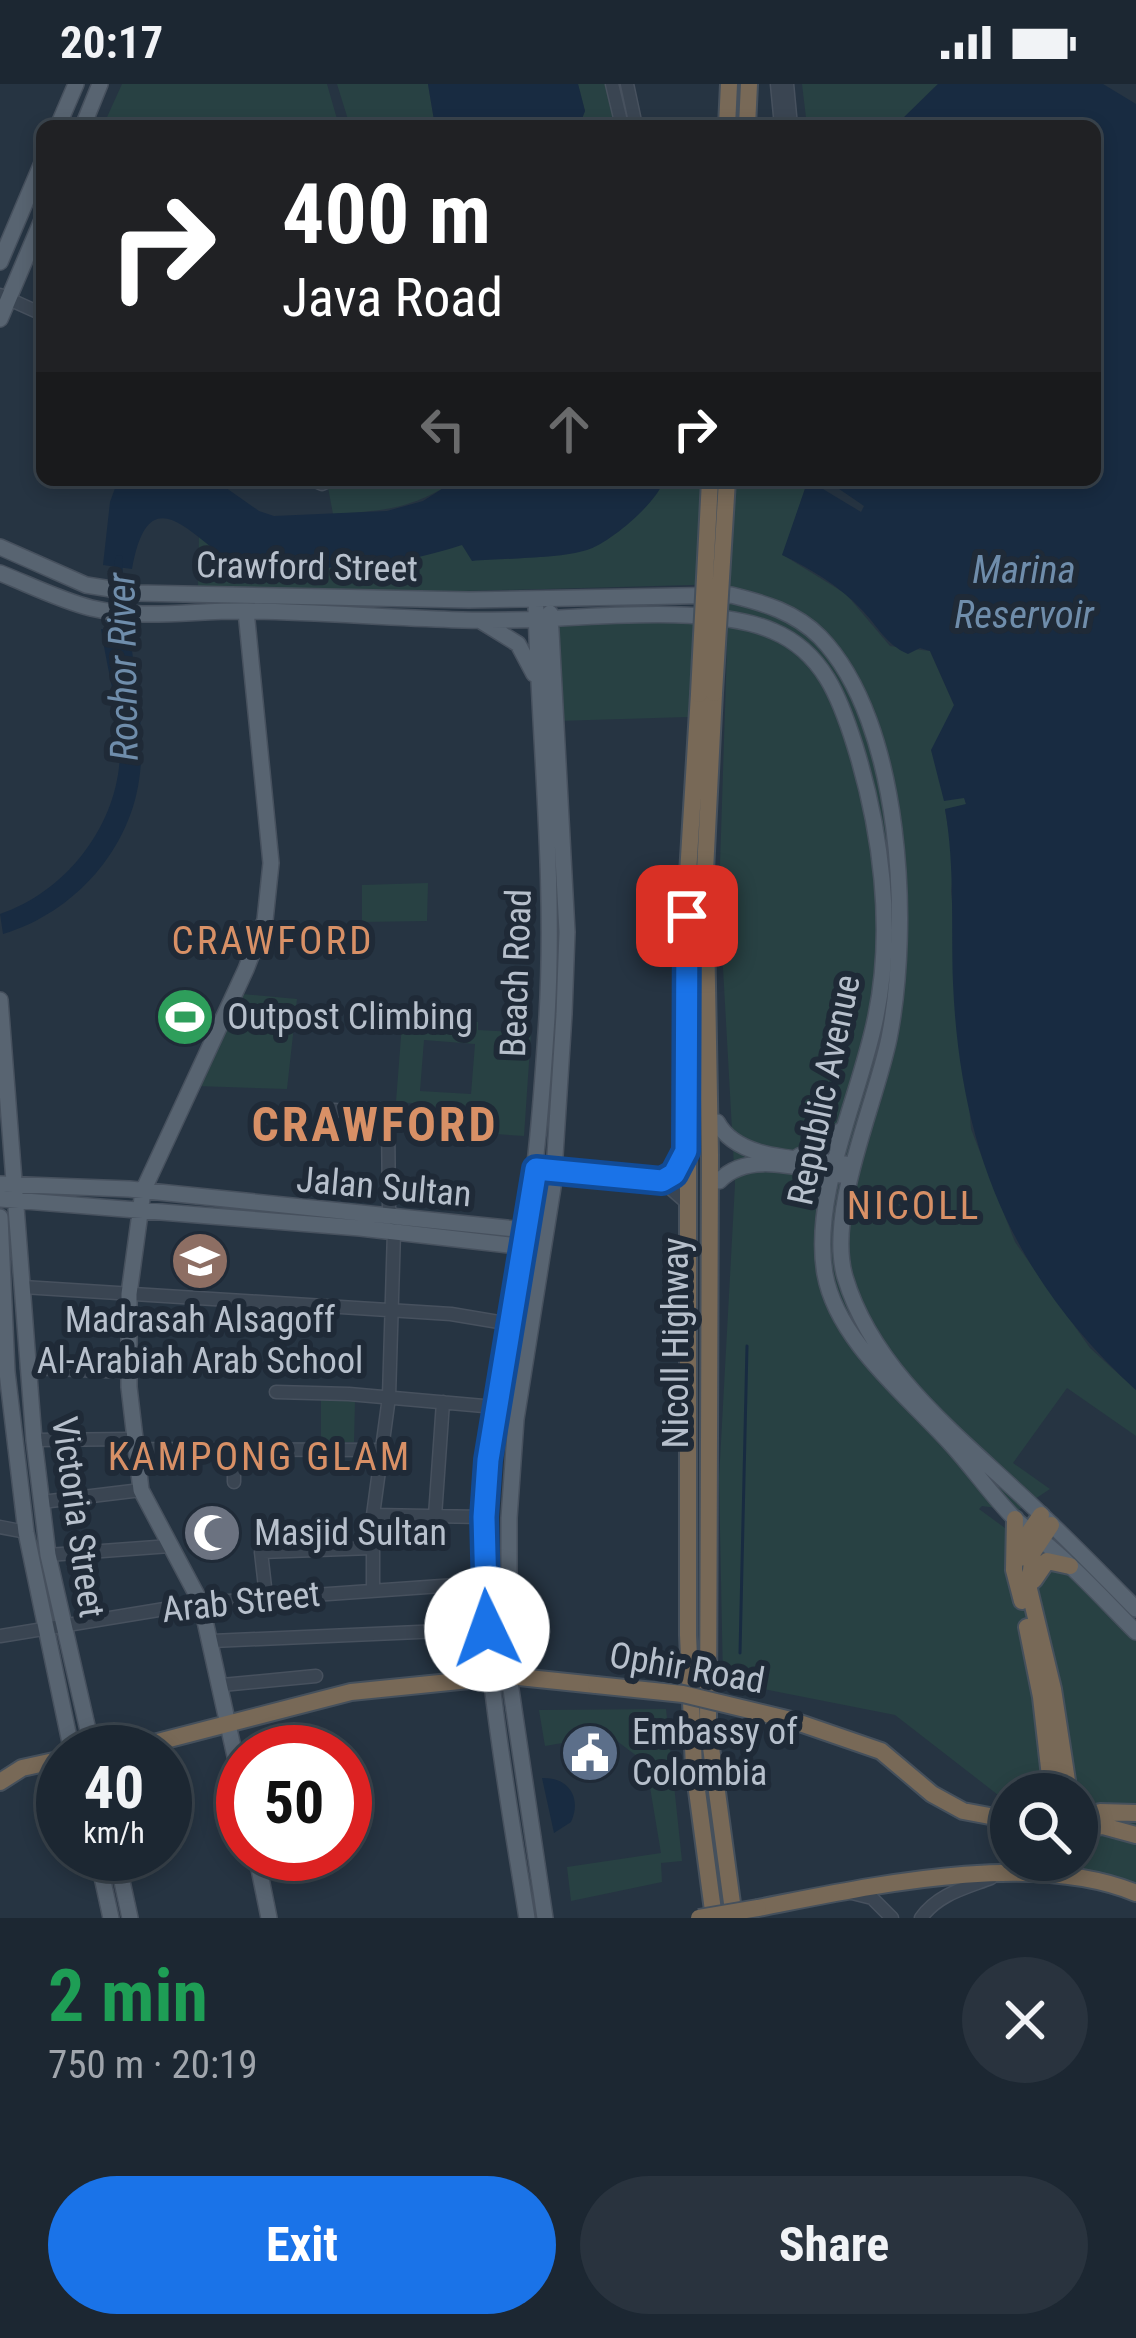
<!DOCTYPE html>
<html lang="en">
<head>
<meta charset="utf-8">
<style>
	body { margin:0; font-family:"Roboto Condensed",sans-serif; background:#29333e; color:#f1f3f6; height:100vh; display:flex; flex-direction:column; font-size:45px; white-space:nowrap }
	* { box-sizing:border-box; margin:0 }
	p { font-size:39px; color:#a0a5ac }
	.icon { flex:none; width:66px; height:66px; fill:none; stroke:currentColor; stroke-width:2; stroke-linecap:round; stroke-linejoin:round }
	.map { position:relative; height:1834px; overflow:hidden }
	.side { display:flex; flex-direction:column; background:#1c2732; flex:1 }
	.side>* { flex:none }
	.guide { position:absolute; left:36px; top:36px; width:1065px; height:366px; border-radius:18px; box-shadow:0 6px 18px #0003,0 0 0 3px #3a444d; background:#202124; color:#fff; overflow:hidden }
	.tools { position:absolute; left:990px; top:1689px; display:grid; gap:24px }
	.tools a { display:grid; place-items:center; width:108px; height:108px; border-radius:50%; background:#1c2732; box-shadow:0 6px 18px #0003,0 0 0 3px #3a444d; font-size:60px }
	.speed { position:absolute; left:36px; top:1641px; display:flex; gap:24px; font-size:60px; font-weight:700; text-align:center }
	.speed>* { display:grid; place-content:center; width:156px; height:156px; border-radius:50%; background:#1c2732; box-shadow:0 6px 18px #0003,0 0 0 3px #3a444d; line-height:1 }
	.speed small { font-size:30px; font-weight:400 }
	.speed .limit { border:18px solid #d22; background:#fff; color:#111 }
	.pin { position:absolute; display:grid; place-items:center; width:102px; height:102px; color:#fff; margin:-51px; border-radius:24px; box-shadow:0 6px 18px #0006 }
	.me { position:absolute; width:132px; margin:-66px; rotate:357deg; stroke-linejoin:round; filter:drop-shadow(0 0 9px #0008) }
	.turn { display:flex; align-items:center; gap:42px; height:252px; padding:0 48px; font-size:54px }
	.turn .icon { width:156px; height:156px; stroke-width:2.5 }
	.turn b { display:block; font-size:84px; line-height:102px }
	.lanes { display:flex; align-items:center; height:114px; padding:0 48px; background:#0003; justify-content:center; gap:60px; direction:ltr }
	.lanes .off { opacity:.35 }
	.round { display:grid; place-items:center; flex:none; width:126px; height:126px; border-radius:63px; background:#29333e }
	.headline { display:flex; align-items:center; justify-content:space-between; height:204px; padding:0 48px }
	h1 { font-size:72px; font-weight:700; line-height:90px; color:#1e9e55 }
	.button { display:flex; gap:24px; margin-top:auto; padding:24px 48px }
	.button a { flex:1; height:138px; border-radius:72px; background:#1a73e8; color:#fff; font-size:48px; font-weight:700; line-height:138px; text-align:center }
	.button a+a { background:#29333e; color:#f1f3f6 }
	.status { display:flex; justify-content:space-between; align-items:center; height:84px; padding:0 60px; background:#1c2732; direction:ltr }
	.status svg { height:33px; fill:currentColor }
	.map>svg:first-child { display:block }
	.green { fill:#284143; fill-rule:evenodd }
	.water { fill:#182b41 }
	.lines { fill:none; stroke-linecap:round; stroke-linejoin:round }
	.stream { stroke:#182b41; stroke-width:3 }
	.canal { stroke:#182b41; stroke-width:8 }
	.minor-casing { stroke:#47515e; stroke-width:15 }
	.major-casing { stroke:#47515e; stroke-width:18 }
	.highway-casing { stroke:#45505c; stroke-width:20 }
	.minor { stroke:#3a4552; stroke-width:12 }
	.major { stroke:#586471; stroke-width:15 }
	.highway { stroke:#786957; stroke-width:16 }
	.highway-bridge-casing { stroke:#45505c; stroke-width:20; stroke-linecap:butt }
	.highway-bridge { stroke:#786957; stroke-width:16 }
	.route-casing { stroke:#114b97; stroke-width:30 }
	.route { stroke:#1a73e8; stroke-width:21 }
	.labels { text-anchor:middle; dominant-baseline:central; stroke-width:12; stroke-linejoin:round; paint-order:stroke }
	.street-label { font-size:36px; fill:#b7c0cc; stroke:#1f2a37 }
	.poi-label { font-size:36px; fill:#b7c0cc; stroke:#1f2a37; text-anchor:start }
	.water-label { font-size:39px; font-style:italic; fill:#6f8dab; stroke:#1f2a37 }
	.neighbourhood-label { font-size:39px; letter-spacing:3px; fill:#d89066; stroke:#1f2a37 }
	.district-label { font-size:48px; font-weight:bold; letter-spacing:3px; fill:#d89066; stroke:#1f2a37 }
</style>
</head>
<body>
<div class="status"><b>20:17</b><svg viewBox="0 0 49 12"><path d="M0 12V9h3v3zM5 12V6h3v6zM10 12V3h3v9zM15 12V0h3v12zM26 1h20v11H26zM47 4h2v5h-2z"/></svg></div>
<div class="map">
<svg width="1136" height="1834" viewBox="0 0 1136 1834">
	<rect width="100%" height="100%" fill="#263442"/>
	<path class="green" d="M 122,0 L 327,0 L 339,42 L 103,42 Z
		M 337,0 L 428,0 L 435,42 L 350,42 Z
		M 578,0 L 612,0 L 621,42 L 579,42 L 585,27 Z
		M 802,0 L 938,0 L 895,42 L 807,42 Z
		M 323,396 L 456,396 C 413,425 383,427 333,430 L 327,398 Z
		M 664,396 L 808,396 L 783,471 L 846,510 L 890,562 L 930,567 L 954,621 L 966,721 L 945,726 L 954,776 L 951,807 L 971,1045 L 1015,1158 L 1090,1264 L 1136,1306 L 1136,1352 L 1067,1304 L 1013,1379 L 1050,1405 L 1017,1427 L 982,1422 L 979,1425 L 1136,1540 L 1136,1806 L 1075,1785 L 1070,1776 L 1077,1776 L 1077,1710 L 1011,1710 L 1011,1721 L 895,1631 L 723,1597 L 719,1395 L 735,1100 L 719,812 L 729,500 L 430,508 L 198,502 L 199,450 L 227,476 L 245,483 L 389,481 L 662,404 Z
		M 550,534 L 694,539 L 688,633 L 557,637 Z
		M 428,799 L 427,837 L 362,838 L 362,801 Z
		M 242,910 L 297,915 L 287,1005 L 196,1002 Z
		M 427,935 L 478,938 L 478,946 L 531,949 L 524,1052 L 424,1045 L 426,1020 L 396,1018 L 402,940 L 426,942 ZM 424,956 L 475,960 L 471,1010 L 420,1007 Z
		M 321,1315 L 355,1316 L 354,1358 L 321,1358 Z
		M 666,1625 L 682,1777 L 661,1779 L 662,1798 L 571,1817 L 567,1783 L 661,1769 L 646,1679 L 609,1651 L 545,1662 L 539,1626 Z"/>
	<path class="water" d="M 428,0 L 578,0 L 585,27 L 579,42 L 435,42 Z
		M 938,0 L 1103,0 L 1136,20 L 1136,1306 C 1012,1193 960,1065 953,899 C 951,840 955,783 945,725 L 966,720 L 964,714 L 944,717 L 931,666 L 954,621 L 930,567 L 920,564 L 908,570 C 885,560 878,542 861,525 C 838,501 811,485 782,471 L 808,396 L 861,428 L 864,422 L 826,396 L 1095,396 L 1095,42 L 895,42 Z
		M 118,396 L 215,396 L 259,427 L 274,432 L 387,427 L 423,417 L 456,396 L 664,396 C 657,419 610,459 587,466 C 559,475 503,474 472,477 L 462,461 C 380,487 329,485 245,483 C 203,473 151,377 132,485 L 103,481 L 110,418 Z
		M 101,545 L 130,550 C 135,595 145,644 140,689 C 132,765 74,829 3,850 L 0,830 C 68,807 120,738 120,666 C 119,627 107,584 101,545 Z
		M 542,1694 C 569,1693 582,1714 571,1738 L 554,1749 Z"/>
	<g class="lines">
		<path class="stream" d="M 740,1569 L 747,1262"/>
		<path class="canal" d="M 116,556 L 119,475"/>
		<defs>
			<path id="minor" d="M 612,0 L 622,42
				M 627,0 L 636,42
				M 777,0 L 781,42
				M 787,0 L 791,42
				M 0,211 L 42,230
				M 313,396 L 322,400 L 331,396
				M 334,1026 L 380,1029 L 388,1034 L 389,1125 L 394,1135
				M 536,1085 L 662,1097 L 686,1118
				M 23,1203 L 451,1230 L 511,1240
				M 27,1284 L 129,1288
				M 276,1308 L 349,1310 L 495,1323
				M 34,1356 L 133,1355
				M 134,1365 L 383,1366
				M 234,1365 L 234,1398
				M 42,1418 L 141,1406
				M 373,1431 L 484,1433
				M 435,1432 L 443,1318
				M 0,1443 L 26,1448
				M 48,1471 L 170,1462
				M 373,1504 L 373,1431 L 389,1313 L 394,1147
				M 266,1512 L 261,1468 L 372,1464
				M 0,1552 L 201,1519 L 484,1499
				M 212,1557 L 487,1545
				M 222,1601 L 316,1592
				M 852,1809 L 872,1814 L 892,1834
				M 921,1834 C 938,1810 965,1804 991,1794"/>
			<path id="major" d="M 58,42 L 76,0
				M 83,42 L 100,0
				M 0,178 L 42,79
				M 0,235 L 42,136
				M 0,463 L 86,501 L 136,509 L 469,516 L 731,511 C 764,519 795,528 820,553 C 903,639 911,843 889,954 C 876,1019 826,1128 845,1193 C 871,1281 948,1344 1013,1404 C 1056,1443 1096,1484 1136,1525
				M 0,489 C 30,501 60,516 91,524 C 142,536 196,526 247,527 C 345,528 444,540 541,535 C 603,532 718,522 773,547 C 823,568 840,614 855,662 C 881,746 894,844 876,932 C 861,1010 811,1110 825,1190 C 837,1257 908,1312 951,1360 C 973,1384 992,1412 1015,1435 C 1027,1446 1041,1455 1053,1466 C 1082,1491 1109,1521 1136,1548
				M 481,537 L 518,560 L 534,590
				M 0,916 L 34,1356 L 48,1471 L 93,1668
				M 717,1038 C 738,1078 804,1074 845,1080
				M 799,1072 L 821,1063 L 844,1044
				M 719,1097 C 749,1065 803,1086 841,1091
				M 0,1100 L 129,1105 L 535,1147
				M 0,1115 L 360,1144 L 535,1164
				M 0,1133 L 7,1288 L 26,1448 L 72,1668
				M 243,1708 L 201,1519 L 141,1406 L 129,1303 L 129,1210 L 143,1107 L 246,885 L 265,836 L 271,779 L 246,527
				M 97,1770 L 111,1834
				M 116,1770 L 130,1834
				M 256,1770 L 269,1834
				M 527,1834 C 505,1694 477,1552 485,1410 C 489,1328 510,1249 523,1168 C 536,1090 542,1012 547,933 C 555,797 540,661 536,525
				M 545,1834 L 509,1592 L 509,1434 L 516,1335 L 553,1103 L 564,930 L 567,848 L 550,529"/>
			<path id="highway" d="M 727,42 L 729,0
				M 747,42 L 749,0
				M 714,609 L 705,787 L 710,1071 L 708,1641 L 734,1834
				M 699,610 L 688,790 L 688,1551 L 694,1684 L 714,1834
				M 1015,1435 L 1014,1486 L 1022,1517
				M 1051,1441 L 1033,1468 L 1029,1505 L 1053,1605 L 1069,1710
				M 1020,1474 L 1026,1453 L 1041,1431
				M 1034,1496 L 1047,1477 L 1070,1482
				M 1027,1543 L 1041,1613 L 1052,1710
				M 791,1636 L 881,1667 L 932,1710 L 963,1727 L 1011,1736
				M 119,1668 L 351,1608 L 509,1592 L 596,1601
				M 0,1698 L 22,1684 L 63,1675
				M 1078,1735 L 1100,1728 L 1136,1729
				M 1077,1745 L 1103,1742 L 1136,1751
				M 758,1824 C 867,1803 1031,1765 1136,1809"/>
		</defs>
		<use href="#minor" class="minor-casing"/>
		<use href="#major" class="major-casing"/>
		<use href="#highway" class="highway-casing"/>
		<use href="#minor" class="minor"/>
		<use href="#major" class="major"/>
		<use href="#highway" class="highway"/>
		<defs>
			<path id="highway-bridge" d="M 714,609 L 727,396
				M 699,610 L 710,396
				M 596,1601 L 683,1610 L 791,1636
				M 699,1834 L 758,1824"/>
		</defs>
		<use href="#highway-bridge" class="highway-bridge-casing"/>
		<use href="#highway-bridge" class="highway-bridge"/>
	</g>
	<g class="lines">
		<defs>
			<path id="route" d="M 487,1545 L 484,1433 L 488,1376 L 536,1085 L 662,1097 L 674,1090 L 686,1067 L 687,832"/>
		</defs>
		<use href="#route" class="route-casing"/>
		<use href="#route" class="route"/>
	</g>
	<defs>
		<symbol id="stadium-disc" viewBox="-11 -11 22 22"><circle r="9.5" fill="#2e9e5b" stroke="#1f2a37"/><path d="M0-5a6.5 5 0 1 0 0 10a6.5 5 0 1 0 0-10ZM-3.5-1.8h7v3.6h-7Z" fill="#fff"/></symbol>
		<symbol id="university-disc" viewBox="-11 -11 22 22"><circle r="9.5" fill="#8d6e63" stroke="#1f2a37"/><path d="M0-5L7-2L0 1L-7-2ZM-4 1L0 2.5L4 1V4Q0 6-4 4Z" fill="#fff"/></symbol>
		<symbol id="mosque-disc" viewBox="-11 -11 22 22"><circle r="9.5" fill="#6b7280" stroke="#1f2a37"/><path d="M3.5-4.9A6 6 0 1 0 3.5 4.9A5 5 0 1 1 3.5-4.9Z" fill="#fff"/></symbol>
		<symbol id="civic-disc" viewBox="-11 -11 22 22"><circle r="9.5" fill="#5c6f8a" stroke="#1f2a37"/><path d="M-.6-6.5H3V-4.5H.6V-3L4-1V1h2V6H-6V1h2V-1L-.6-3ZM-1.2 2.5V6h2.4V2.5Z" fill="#fff"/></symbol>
	</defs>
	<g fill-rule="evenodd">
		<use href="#stadium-disc" x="152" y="900" width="66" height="66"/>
		<use href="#university-disc" x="167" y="1144" width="66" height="66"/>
		<use href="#mosque-disc" x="179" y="1416" width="66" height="66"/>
		<use href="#civic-disc" x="557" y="1636" width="66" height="66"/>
	</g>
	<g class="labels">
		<g class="street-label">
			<text transform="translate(307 483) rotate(1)">Crawford Street</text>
			<text transform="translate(516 889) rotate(-88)">Beach Road</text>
			<text transform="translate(824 1006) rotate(-78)">Republic Avenue</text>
			<text transform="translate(384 1103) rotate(5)">Jalan Sultan</text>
			<text transform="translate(676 1259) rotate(-90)">Nicoll Highway</text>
			<text transform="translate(78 1433) rotate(82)">Victoria Street</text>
			<text transform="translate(241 1518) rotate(-6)">Arab Street</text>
			<text transform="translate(687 1584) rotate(10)">Ophir Road</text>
		</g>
		<g class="poi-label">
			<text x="227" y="933">Outpost Climbing</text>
			<text x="200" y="1236" text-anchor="middle">Madrasah Alsagoff<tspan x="200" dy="41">Al-Arabiah Arab School</tspan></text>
			<text x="254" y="1449">Masjid Sultan</text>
			<text x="632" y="1648">Embassy of<tspan x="632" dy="41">Colombia</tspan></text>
		</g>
		<g class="water-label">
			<text x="1024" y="486">Marina<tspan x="1024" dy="45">Reservoir</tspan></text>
			<text transform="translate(123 583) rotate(-91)">Rochor River</text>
		</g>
		<g class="neighbourhood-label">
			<text x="273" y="857">CRAWFORD</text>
			<text x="914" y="1122">NICOLL</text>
			<text x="260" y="1373">KAMPONG GLAM</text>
		</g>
		<g class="district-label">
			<text x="375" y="1040">CRAWFORD</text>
		</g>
	</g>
</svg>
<div class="tools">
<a><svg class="icon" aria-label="search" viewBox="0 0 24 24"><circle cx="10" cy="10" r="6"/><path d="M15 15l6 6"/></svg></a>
</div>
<div class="speed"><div>40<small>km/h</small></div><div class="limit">50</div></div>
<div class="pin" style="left:687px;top:832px;background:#d93025"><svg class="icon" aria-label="arrive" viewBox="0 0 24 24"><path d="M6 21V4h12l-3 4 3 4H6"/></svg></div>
<svg class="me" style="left:487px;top:1545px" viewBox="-20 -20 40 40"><circle r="19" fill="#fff"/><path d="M0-13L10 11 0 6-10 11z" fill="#1a73e8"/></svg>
<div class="guide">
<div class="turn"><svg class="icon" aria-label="right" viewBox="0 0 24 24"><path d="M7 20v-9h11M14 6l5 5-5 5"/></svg><div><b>400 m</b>Java Road</div></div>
<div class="lanes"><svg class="icon off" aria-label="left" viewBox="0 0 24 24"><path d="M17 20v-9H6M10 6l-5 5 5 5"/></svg><svg class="icon off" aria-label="ahead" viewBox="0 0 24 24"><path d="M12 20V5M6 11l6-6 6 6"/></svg><svg class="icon" aria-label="right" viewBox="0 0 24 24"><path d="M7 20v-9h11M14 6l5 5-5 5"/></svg></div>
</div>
</div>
<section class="side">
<div class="headline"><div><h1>2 min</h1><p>750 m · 20:19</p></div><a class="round"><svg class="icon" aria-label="close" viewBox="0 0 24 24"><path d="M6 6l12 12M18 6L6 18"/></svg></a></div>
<div class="button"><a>Exit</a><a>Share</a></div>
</section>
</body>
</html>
